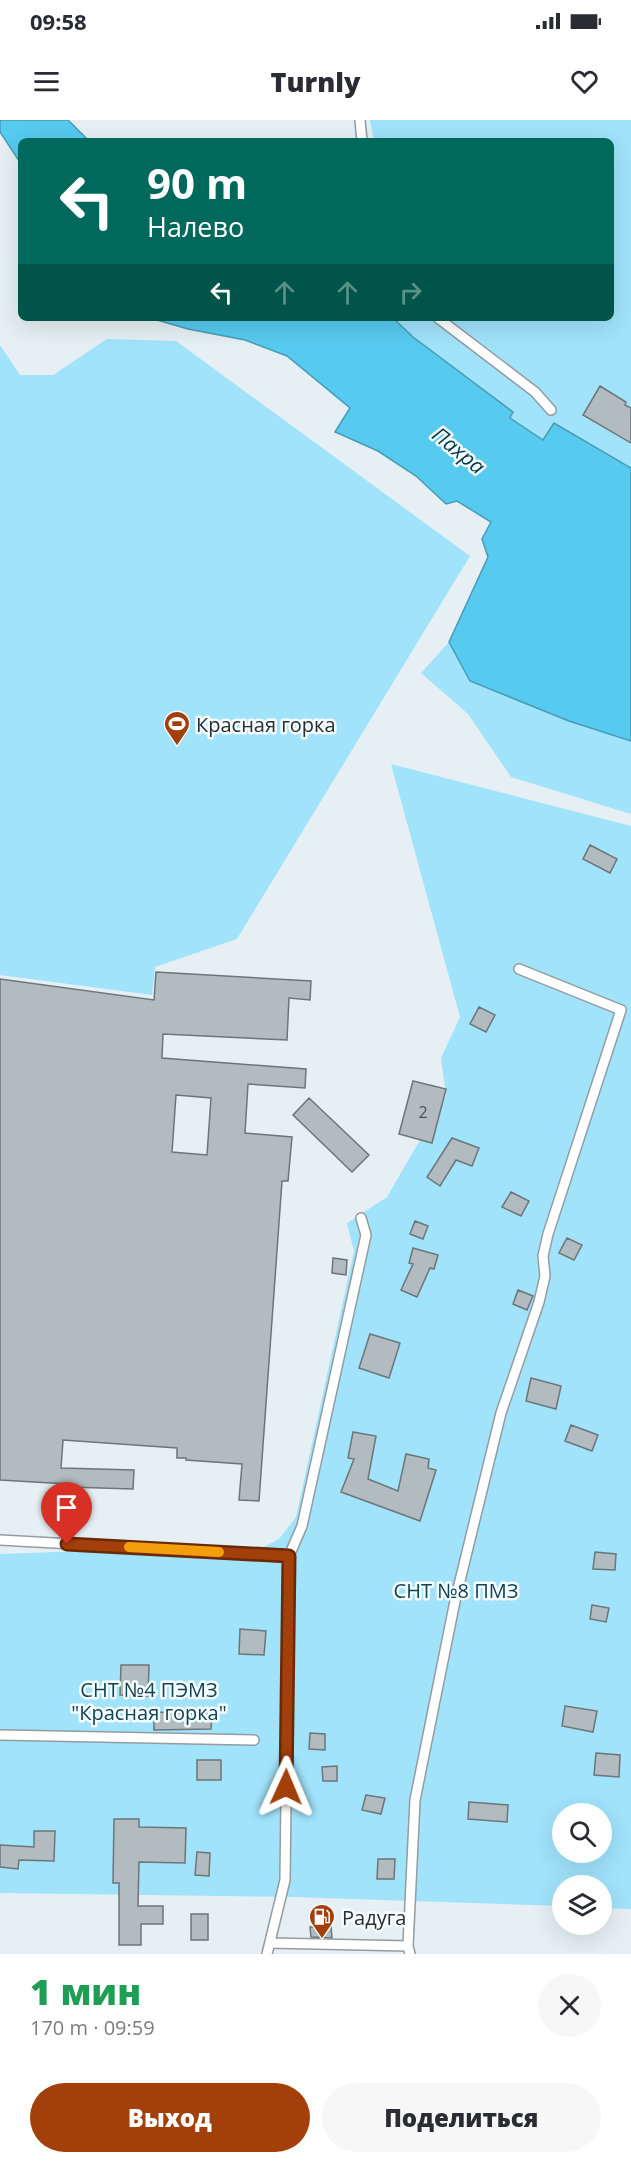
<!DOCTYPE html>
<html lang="ru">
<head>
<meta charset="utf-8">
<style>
	body { margin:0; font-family:"Open Sans",sans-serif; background:#f7f7f7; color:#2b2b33; height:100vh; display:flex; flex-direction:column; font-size:22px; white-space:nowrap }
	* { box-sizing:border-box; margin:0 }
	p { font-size:20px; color:#7c7c81 }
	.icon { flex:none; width:33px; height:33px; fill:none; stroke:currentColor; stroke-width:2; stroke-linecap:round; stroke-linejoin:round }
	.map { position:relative; height:1834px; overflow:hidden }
	.side { display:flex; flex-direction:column; background:#fff; flex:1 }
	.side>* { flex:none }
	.top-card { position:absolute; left:18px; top:18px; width:596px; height:183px; border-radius:9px; box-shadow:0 6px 24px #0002; background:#00695c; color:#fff; overflow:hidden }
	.fabs { position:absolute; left:552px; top:1683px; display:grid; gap:12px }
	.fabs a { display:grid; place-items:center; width:60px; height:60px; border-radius:50%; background:#fff; box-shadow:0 6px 24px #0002; font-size:30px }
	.pin { position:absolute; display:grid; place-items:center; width:51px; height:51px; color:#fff; margin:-62px -26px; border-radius:50% 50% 50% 0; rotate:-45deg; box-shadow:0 0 6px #0007 }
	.pin .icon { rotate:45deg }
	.me { position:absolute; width:66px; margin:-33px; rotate:1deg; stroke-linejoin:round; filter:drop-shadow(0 0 4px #0008) }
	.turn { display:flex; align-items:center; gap:21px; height:126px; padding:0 30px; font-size:27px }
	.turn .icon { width:78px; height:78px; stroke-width:2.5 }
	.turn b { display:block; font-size:42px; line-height:51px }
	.lanes { display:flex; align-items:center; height:57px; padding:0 30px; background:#0003; justify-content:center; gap:30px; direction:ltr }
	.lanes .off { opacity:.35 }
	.round { display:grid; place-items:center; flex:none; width:63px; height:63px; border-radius:32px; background:#f7f7f7 }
	.headline { display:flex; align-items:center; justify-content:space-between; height:102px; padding:0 30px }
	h1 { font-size:36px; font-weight:800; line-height:45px; color:#1e9e55 }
	.primary-button { display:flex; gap:12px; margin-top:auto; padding:12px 30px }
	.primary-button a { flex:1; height:69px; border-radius:36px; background:#a23f0a; color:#fff; font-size:24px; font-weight:800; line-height:69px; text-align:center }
	.primary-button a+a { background:#f7f7f7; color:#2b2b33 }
	.status { display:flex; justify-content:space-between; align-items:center; height:42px; padding:0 30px; background:#fff; direction:ltr }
	.status svg { height:16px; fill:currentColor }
	header { display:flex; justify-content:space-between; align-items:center; height:78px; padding:0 30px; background:#fff; font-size:27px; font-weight:800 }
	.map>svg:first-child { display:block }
	.green { fill:#a0e3fb; fill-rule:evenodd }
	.water { fill:#56caef; stroke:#489bb5; stroke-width:1.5 }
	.building { fill:#b2bcc0; stroke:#6c7579; stroke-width:1.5; fill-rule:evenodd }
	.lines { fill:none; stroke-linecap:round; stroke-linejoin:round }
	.lane-casing { stroke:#939ca0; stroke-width:12 }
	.lane { stroke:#fff; stroke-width:9 }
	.route-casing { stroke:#692906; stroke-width:15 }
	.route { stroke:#a23f0a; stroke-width:10 }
	.slow { stroke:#f59e0b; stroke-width:10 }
	.labels { text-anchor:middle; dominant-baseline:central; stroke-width:5; stroke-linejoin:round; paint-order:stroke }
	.number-label { font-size:16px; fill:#4b5153 }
	.poi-label { font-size:20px; fill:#292d2f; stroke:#f6fdff; text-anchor:start }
	.park-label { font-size:20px; fill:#0f4252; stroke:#f6fdff }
	.water-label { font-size:21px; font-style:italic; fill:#043b4b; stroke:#f6fdff }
</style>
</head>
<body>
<div class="status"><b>09:58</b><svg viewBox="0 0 49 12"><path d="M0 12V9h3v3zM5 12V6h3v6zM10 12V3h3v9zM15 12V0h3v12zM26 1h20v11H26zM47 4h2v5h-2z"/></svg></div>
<header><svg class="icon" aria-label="menu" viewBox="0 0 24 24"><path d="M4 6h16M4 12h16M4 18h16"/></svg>Turnly<svg class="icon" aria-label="heart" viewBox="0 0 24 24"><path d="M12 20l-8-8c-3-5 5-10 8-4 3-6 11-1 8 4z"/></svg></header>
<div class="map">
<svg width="631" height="1834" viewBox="0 0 631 1834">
	<rect width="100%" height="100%" fill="#e6f0f4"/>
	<path class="green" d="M 370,0 L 631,0 L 631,348 L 554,303 L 543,321 L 509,298 L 513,292 L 413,217 L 393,198 L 610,198 L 610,21 L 374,21 Z
		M 107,219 L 176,221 L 470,436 L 237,819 L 155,847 L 152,875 L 0,855 L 0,225 L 20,255 L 53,255 Z
		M 449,522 L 470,561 L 569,601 L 631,621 L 631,694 L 511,657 L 468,594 L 421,553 Z
		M 391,644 L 631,706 L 631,1789 L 602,1788 L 602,1766 L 562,1766 L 562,1786 L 292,1777 L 0,1773 L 0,1434 L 111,1430 L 254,1432 L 279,1419 L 296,1397 L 354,1131 L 347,1103 L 387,1077 L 446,975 L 441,938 L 460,897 ZM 562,1694 L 602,1694 L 602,1732 L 562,1732 Z"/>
	<path class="water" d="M 0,0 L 68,0 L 89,21 L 21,21 L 21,44 L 0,12 Z
		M 150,198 L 393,198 L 413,217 L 513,292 L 510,298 L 543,320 L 554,303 L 631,348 L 631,621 L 569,601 L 470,561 L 449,522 L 488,437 L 482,419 L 491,402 L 457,381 L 446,384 L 416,356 L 378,331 L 335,312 L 350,288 L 287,236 L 245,220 L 188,209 Z"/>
	<path class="building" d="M 600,266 L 626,282 L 625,285 L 631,288 L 631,323 L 583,295 Z
		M 590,725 L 617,739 L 610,753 L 583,739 Z
		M 156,852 L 311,861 L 310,880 L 289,878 L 287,920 L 163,914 L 162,938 L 306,949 L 305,968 L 248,964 L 245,1013 L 292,1017 L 288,1061 L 282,1061 L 259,1381 L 239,1380 L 242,1344 L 186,1340 L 186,1338 L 177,1338 L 177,1328 L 63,1320 L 61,1348 L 134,1350 L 133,1369 L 68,1367 L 68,1364 L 0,1360 L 0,859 L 154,880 ZM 176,975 L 211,978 L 207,1035 L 172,1032 Z
		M 479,887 L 495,895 L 486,912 L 470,904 Z
		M 413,961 L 446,969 L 432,1023 L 399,1014 Z
		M 309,978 L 369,1035 L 352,1052 L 293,995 Z
		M 452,1018 L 479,1028 L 472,1046 L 456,1040 L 440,1066 L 427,1057 Z
		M 511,1072 L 529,1081 L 521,1096 L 502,1087 Z
		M 415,1101 L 428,1106 L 423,1119 L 410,1114 Z
		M 567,1118 L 582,1125 L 574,1140 L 559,1133 Z
		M 413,1128 L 438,1135 L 434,1149 L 430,1148 L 417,1177 L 401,1170 L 413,1144 L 409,1143 Z
		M 333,1138 L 347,1140 L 346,1155 L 332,1153 Z
		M 518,1170 L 533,1176 L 527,1190 L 513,1184 Z
		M 370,1214 L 400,1223 L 389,1258 L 359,1248 Z
		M 531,1258 L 561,1266 L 556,1289 L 526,1281 Z
		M 571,1305 L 598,1315 L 592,1331 L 565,1321 Z
		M 353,1312 L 376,1316 L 368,1359 L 398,1371 L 406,1334 L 429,1339 L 428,1348 L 436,1350 L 420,1401 L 341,1372 L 354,1339 L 348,1338 Z
		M 595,1432 L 616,1434 L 615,1450 L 593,1449 Z
		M 592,1485 L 609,1488 L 606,1502 L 590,1499 Z
		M 240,1509 L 266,1511 L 264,1535 L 239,1534 Z
		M 121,1545 L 149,1545 L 148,1576 L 120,1575 Z
		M 565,1586 L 597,1591 L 593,1612 L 562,1606 Z
		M 154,1592 L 212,1594 L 211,1609 L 154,1610 Z
		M 310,1613 L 325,1614 L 325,1630 L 309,1629 Z
		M 596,1633 L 620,1635 L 619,1657 L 594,1655 Z
		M 197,1640 L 221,1640 L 221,1660 L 197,1660 Z
		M 337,1646 L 337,1661 L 323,1661 L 322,1647 Z
		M 366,1675 L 385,1678 L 381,1694 L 362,1690 Z
		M 469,1682 L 508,1685 L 507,1702 L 468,1699 Z
		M 114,1699 L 139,1699 L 139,1707 L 186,1708 L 185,1743 L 139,1742 L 138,1786 L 163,1786 L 163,1804 L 141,1804 L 141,1825 L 119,1825 L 119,1763 L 113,1763 Z
		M 34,1711 L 55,1711 L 54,1741 L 19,1740 L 18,1749 L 0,1747 L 0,1725 L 34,1727 Z
		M 197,1732 L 210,1733 L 209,1756 L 195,1755 Z
		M 378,1739 L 395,1739 L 394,1759 L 377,1759 Z
		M 191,1794 L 208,1794 L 208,1820 L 191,1820 Z
		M 331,1806 L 332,1818 L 311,1817 L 310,1807 Z"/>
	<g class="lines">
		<defs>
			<path id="lane" d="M 360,0 L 362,21
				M 438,198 L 535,272 L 551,290
				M 0,1420 L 289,1436 L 285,1760 L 267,1834
				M 289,1436 L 302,1406 L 366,1115 L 361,1098
				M 0,1615 L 254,1620
				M 270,1823 L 408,1826 L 410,1834
				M 408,1826 L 415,1680 L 455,1481 L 501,1293 L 539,1182 L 545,1156 L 543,1136 L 548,1114 L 621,890 L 519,849"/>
		</defs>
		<use href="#lane" class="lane-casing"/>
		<use href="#lane" class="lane"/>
	</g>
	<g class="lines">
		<defs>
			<path id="route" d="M 67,1424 L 289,1436 L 286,1667"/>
		</defs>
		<use href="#route" class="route-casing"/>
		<use href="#route" class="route"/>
		<path class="slow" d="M 129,1427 L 219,1432"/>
	</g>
	<defs>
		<symbol id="stadium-pin" viewBox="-11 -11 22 30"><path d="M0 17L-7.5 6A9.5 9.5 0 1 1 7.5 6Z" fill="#a23f0a" stroke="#f6fdff"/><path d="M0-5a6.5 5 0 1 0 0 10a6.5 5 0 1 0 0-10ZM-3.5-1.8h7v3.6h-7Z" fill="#fff"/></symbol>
		<symbol id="fuel-pin" viewBox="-11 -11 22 30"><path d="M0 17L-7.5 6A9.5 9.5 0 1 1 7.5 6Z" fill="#a23f0a" stroke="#f6fdff"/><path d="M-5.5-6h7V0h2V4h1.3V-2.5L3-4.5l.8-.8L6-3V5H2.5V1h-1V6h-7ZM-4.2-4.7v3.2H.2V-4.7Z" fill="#fff"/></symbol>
	</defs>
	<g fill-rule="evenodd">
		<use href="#stadium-pin" x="162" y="589" width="30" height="40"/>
		<use href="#fuel-pin" x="307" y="1782" width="30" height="40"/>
	</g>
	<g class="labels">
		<g class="number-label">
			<text x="423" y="992">2</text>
		</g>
		<g class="poi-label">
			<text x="196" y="604">Красная горка</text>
			<text x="342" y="1797">Радуга</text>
		</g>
		<g class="park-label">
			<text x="456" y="1470">СНТ №8 ПМЗ</text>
			<text x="149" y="1569">СНТ №4 ПЭМЗ<tspan x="149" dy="23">"Красная горка"</tspan></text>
		</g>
		<g class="water-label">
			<text transform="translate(459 330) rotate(39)">Пахра</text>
		</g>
	</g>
</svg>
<div class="fabs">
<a><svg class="icon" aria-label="search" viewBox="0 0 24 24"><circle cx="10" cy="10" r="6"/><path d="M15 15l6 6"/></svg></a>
<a><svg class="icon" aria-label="layers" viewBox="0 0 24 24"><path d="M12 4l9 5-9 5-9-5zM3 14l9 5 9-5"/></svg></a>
</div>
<div class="pin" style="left:67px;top:1424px;background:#d93025"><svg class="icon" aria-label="arrive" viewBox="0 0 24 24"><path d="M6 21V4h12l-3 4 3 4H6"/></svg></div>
<svg class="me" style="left:286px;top:1667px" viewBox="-20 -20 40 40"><path d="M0-17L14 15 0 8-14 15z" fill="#a23f0a" stroke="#fff" stroke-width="4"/></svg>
<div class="top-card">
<div class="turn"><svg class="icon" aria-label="left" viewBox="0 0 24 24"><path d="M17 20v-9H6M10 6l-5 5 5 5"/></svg><div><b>90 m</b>Налево</div></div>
<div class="lanes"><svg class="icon" aria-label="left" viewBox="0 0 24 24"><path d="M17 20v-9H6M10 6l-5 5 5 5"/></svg><svg class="icon off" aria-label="ahead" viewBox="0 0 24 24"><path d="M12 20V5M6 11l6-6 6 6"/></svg><svg class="icon off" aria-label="ahead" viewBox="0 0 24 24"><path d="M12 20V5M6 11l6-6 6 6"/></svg><svg class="icon off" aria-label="right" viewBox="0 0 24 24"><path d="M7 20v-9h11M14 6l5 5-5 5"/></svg></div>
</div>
</div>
<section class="side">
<div class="headline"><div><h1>1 мин</h1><p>170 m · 09:59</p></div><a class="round"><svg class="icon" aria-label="close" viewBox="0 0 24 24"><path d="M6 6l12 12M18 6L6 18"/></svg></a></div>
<div class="primary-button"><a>Выход</a><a>Поделиться</a></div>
</section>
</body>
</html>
